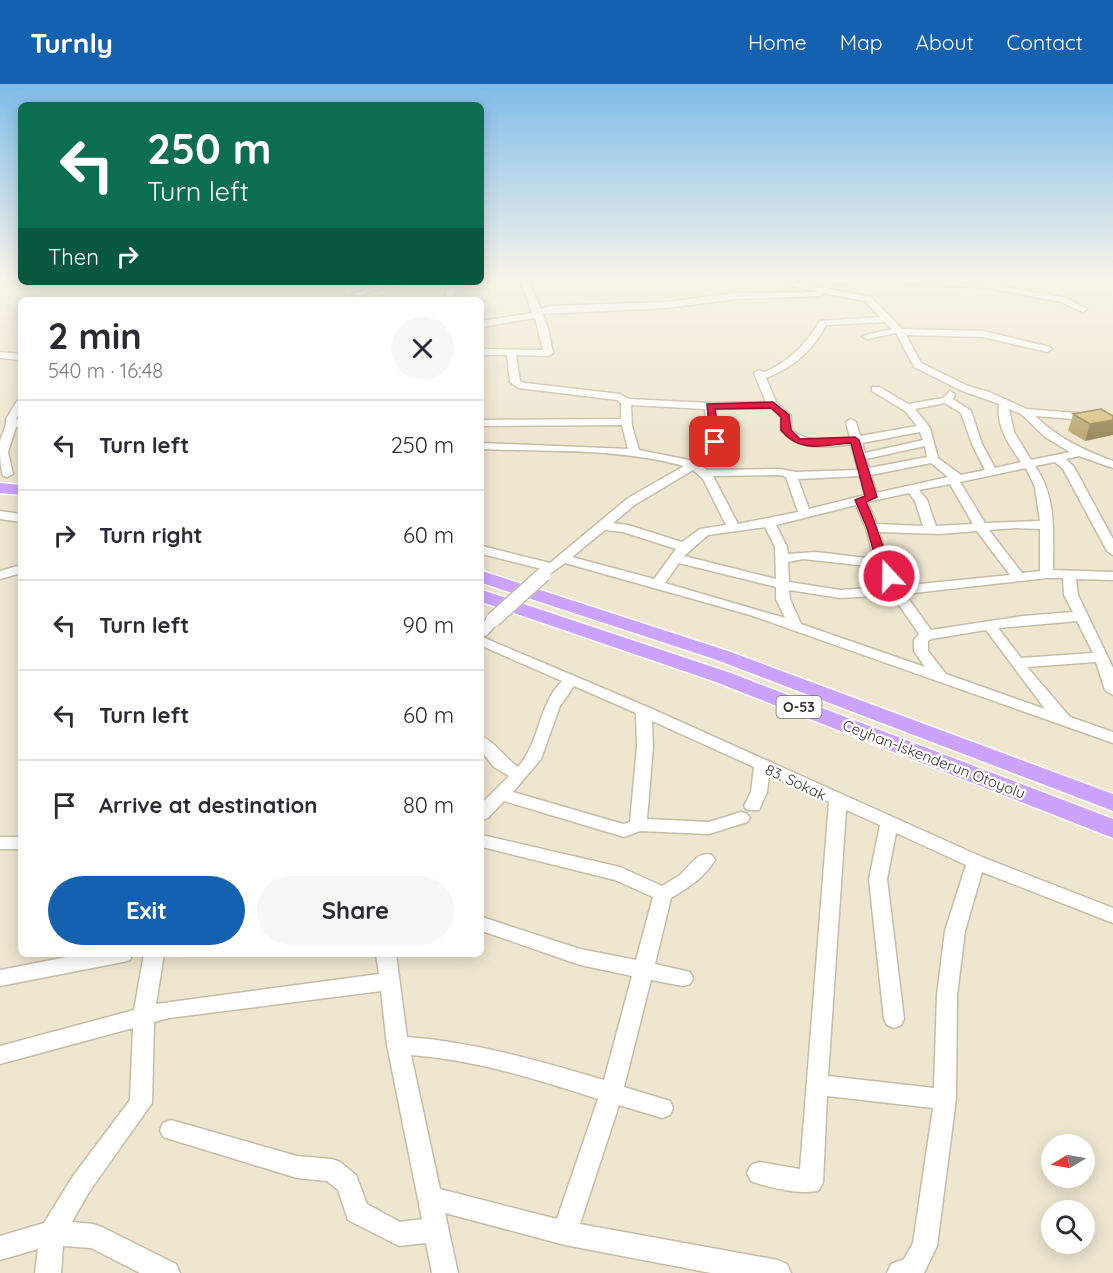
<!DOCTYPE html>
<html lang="en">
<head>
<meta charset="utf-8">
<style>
	body { margin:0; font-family:Quicksand,sans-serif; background:#f7f7f7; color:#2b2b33; height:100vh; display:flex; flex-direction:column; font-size:22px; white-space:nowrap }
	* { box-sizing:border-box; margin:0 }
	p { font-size:20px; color:#7c7c81 }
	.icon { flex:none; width:33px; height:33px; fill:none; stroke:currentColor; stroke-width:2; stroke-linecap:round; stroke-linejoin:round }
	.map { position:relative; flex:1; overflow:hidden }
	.panel { position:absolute; left:18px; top:213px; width:466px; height:660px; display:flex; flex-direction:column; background:#fff; border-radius:9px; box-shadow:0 3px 15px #0003 }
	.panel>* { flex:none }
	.top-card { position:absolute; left:18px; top:18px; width:466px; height:183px; border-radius:9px; box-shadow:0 3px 15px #0003; background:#0b6e4f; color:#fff; overflow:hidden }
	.needle { width:39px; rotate:260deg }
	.controls { position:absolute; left:1041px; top:1050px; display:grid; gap:12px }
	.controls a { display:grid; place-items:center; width:54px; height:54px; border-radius:50%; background:#fff; box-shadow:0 3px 15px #0003; font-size:30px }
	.pin { position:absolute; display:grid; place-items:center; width:51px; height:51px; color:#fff; margin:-26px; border-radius:12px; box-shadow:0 3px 9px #0006 }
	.me { position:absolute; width:66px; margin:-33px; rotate:339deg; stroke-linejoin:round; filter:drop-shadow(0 0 4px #0008) }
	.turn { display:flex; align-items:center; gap:21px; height:126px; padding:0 30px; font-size:27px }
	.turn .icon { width:78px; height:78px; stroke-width:2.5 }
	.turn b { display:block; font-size:42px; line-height:51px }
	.then { display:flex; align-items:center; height:57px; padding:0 30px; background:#0003; gap:12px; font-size:22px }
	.round { display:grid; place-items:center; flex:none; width:63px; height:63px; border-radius:32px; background:#f7f7f7 }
	.summary { display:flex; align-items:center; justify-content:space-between; height:102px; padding:0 30px }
	h1 { font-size:36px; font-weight:700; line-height:45px }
	.button { display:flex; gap:12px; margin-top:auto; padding:12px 30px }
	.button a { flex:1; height:69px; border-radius:36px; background:#1461b0; color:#fff; font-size:24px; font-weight:700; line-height:69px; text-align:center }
	.button a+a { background:#f7f7f7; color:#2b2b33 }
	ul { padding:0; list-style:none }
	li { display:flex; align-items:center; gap:18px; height:90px; padding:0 30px; border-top:2px solid #e1e1e2 }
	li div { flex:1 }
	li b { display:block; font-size:22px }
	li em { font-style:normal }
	header { display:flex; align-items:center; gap:36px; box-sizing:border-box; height:84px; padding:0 30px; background:#1461b0; color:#fff }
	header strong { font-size:28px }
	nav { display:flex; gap:33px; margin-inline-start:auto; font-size:21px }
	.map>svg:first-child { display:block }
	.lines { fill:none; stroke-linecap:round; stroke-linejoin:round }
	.minor-casing { stroke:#c4bca6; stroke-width:3 }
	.highway-casing { stroke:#fff; stroke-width:3 }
	.minor { fill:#fff; fill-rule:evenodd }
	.highway { fill:#cca3fc; fill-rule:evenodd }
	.minor-bridge-casing { stroke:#c4bca6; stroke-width:17; stroke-linecap:butt }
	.minor-bridge { stroke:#fff; stroke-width:14 }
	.wall { fill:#bba871 }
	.shaded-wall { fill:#99885c }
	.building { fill:#dac383; stroke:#99885c; stroke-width:1.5 }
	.route { fill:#e11d48; stroke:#92132f; stroke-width:1.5 }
	.labels { text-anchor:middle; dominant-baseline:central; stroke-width:4.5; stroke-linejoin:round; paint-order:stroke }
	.shield { fill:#fff; stroke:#706e68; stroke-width:1.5 }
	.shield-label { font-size:14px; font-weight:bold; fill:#333027 }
	.street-label { font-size:15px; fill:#333027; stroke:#fff }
</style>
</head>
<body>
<header>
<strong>Turnly</strong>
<nav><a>Home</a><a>Map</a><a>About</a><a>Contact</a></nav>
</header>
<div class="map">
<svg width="1113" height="1189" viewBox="0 0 1113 1189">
	<rect width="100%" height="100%" fill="#eee6cf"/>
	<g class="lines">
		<defs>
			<path id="minor" d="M 514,193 L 564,193 L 560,195 L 529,198 L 541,225 L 550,222 L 666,218 L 737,209 L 818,208 L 753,193 L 767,193 L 871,213 L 902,245 L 983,247 L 1050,263 L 1052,265 L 1047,268 L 983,253 L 906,251 L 921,279 L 968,302 L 989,308 L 1027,325 L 1113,332 L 1113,338 L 1035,332 C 1058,354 1083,366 1113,377 L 1113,384 L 1079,372 L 1066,375 L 1074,383 L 1113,455 L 1113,471 L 1107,467 L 1063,385 L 1055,378 L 1035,382 C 1057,413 1053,451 1053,486 L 1113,488 L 1113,496 L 1076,495 L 1078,511 L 1113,584 L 1113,611 L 1105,606 L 1096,578 L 1027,583 L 1070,633 L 1113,648 L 1113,659 L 750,531 L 565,479 L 544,494 L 537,490 L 542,485 L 482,470 L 482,462 L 550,479 L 628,414 L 684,382 C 618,364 549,368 482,365 L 482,359 L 628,365 L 622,341 L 482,342 L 482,336 L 621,335 L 621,319 L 617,316 L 519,304 L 510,298 L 507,271 L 482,271 L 482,265 L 543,266 L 535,234 L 482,243 L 482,237 L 532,229 L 521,197 ZM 823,209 L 865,217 L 880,233 L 820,237 C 806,260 792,275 767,287 L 763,288 L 759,286 L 754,289 L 766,318 L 710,319 L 629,315 L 620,310 L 525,299 L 520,297 L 516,271 L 548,272 L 553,269 L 548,244 L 543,230 L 666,224 L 737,215 L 820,212 ZM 885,238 L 892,245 L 862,252 L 867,255 L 896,249 L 914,283 L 960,306 L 999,320 C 996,342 1009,361 1021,378 L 995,384 L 982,360 L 971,327 L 953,315 L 955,310 L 950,307 L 943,314 L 908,320 L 880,303 L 872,303 L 872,307 L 905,327 L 917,342 L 860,352 L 856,338 L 851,335 L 846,338 L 850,354 C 830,356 807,360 791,345 L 791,332 L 776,318 L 766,294 C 792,284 813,267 826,241 ZM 945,319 L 961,329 L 972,360 L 985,386 L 961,391 L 938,374 L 930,344 L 915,325 ZM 631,321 L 705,325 L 709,367 L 715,370 L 721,367 L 715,325 L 771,324 L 781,333 L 781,346 C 798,367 827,363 851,360 L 858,386 L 795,388 L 780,385 L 707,386 L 694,377 L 639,366 L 632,342 ZM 1009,325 L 1021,330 L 1045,353 L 1070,368 L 1031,376 L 1014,348 ZM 920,348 L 923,356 L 865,369 L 862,359 ZM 925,362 L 927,373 L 869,384 L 866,375 ZM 931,379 L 948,393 L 876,409 L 871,391 ZM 1026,384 L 1035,403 L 1040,437 L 985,439 L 960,398 ZM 693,386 L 703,395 L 726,441 L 700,445 L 682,458 L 628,441 L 613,439 L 636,420 ZM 780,391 L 786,393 L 798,428 L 738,440 L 713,392 ZM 860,392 L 865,411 L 809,425 L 798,395 ZM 950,400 L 973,440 L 936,442 L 927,416 L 919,406 ZM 909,409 L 915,417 L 923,442 L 877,440 L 867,418 ZM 856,421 L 866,444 L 874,475 L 816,468 L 788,470 L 787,463 L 776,441 ZM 765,443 L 775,463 L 776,495 L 684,472 L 708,451 ZM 1015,444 L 1040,445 L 1040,487 L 1022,489 L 989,446 ZM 605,446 L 623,448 L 676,465 L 654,495 L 572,473 ZM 977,447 L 1010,491 L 900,502 L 889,480 L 879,448 L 940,450 ZM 803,475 L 877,483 L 887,503 L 840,506 L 789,498 L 788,478 ZM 679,479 L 776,503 L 776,515 L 785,534 L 665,499 ZM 1047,494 L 1063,494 L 1064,511 L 1073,528 L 1023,532 L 931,546 L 905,510 ZM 789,506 L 840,514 L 892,511 L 919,550 L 914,556 L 914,567 L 925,583 L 801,540 L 790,515 ZM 1077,537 L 1093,569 L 1021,574 L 998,544 ZM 986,546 L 1045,625 L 946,590 L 928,567 L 928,557 L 931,555 Z
				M 879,193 L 989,200 L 1066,214 L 1087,225 L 1083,228 L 1061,218 L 989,204 L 878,197 L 826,200 L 822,198 L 826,196 Z
				M 387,198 L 400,198 L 359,212 L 352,210 Z
				M 445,198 L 457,200 L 452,216 L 445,214 L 449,201 Z
				M 0,268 L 21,270 L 21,276 L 0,274 Z
				M 21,316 L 21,327 L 16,335 L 21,337 L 21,343 L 16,343 L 8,368 L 13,390 L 7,393 L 3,392 C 0,383 0,369 0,358 C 1,350 7,344 6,335 L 17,317 Z
				M 0,427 L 21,430 L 21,438 L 0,435 Z
				M 21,481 L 21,489 L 0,495 L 0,487 Z
				M 493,532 L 500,536 L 487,551 L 482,552 L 482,540 L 488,533 Z
				M 482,553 L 650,624 L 982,773 L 1113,824 L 1113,839 L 982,788 L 965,847 L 957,911 L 956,1015 L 937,1162 L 924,1189 L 887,1189 L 891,1180 L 904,1175 L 913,1159 L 933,1024 L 827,1012 L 823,1098 L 819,1106 C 804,1112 766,1103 751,1097 L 747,1089 L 751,1081 L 759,1078 L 800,1085 L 829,718 L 769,691 L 767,708 L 759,726 L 747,726 L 744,722 L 751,708 L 754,683 L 652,637 L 653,663 L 647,735 L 709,738 L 741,728 L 747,730 L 750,734 L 747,738 L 709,750 L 640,747 L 624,753 L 504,717 L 488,734 L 482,736 L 482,719 L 509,692 L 494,683 L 482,668 L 482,653 C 492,655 506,675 518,683 C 540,658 538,621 562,597 L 482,562 ZM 574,602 L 636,629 L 637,663 L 630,738 L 623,740 L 513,708 L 541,675 L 560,622 ZM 846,726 L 880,741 L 869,795 L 884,935 L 887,941 L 894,944 L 901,941 L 904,935 L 887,795 L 896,749 L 966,781 L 945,847 L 937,911 L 934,1004 L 828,992 Z
				M 482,751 L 620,783 L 662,802 C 668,798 674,795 680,791 C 690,782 697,767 712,771 L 715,776 C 705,793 688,804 671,814 L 655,880 L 690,888 L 693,894 L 690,900 L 683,902 L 651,896 L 624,1003 L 670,1017 L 673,1024 L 670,1031 L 662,1034 L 619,1021 L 580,1140 L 778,1176 L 787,1180 L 791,1189 L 711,1189 L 565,1161 L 445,1129 L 458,1189 L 432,1189 L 426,1159 L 399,1162 L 348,1136 L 338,1106 L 327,1097 L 297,1094 L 163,1053 L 160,1046 L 163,1039 L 171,1036 L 297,1072 L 332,1075 L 340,1078 L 356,1091 L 367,1120 L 400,1138 L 422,1135 L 387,961 L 381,907 L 169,934 L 154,938 L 152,1019 L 89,1108 L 72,1138 L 93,1140 L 102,1143 L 176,1180 L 180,1189 L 140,1189 L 91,1164 L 63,1162 L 61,1189 L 35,1189 L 38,1165 L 0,1176 L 0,1152 L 44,1139 L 73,1092 L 130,1016 L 133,944 L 0,980 L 0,962 L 134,926 L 144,870 L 164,870 L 156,920 L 379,890 L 376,870 L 396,870 L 407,953 C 475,958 539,977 604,996 L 632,892 L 580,881 L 482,847 L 482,833 L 580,865 L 636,876 L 653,813 L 615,796 L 482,763 ZM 411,971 C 476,976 536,995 598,1015 L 557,1135 L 440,1105 Z
				M 0,753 L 21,753 L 21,765 L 0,765 Z
				M 82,870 L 133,870 L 130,876 L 123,878 L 0,902 L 0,886 Z"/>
			<path id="highway" d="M 0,399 L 21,401 L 21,411 L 0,409 Z
				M 482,487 L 728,567 L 1113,710 L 1113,727 L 714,575 L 482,499 Z
				M 482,506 L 728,588 L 1113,735 L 1113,754 L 713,597 L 482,518 Z"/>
		</defs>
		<use href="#minor" class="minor-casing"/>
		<use href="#highway" class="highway-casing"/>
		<use href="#minor" class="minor"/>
		<use href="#highway" class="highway"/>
		<defs>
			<path id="minor-bridge" d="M 493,536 L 544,490"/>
		</defs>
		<use href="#minor-bridge" class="minor-bridge-casing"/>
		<use href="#minor-bridge" class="minor-bridge"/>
	</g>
	<path class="wall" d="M 1101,325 L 1085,357 L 1068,347 L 1073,330 Z"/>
	<path class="shaded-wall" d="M 1113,336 L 1113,351 L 1085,357 L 1090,340 Z"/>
	<path class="building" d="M 1101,325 L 1113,332 L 1113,336 L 1090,340 L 1073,330 Z"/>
	<linearGradient id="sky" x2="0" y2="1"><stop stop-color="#7fbcea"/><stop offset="0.54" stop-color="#f7f4e9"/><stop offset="1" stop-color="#f7f4e9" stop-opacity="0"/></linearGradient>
	<rect width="1113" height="359" fill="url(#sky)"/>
	<path class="route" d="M 773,318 L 789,331 L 791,346 L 800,355 L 855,353 L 859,356 L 877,413 L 866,418 C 878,442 883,469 895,492 L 893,495 L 884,495 L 877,480 L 867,444 L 855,416 L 865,412 L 851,359 C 823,361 800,370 781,346 L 781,333 L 771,324 L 715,325 L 720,358 L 715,361 L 710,358 L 707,320 Z"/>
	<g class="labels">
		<rect class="shield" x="776.5" y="612" width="45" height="22" rx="4.5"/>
		<g class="shield-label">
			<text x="799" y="623">O-53</text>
		</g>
		<g class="street-label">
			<text transform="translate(934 675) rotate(21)">Ceyhan-İskenderun Otoyolu</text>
			<text transform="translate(796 698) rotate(25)">83. Sokak</text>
		</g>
	</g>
</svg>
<div class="controls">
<a><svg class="needle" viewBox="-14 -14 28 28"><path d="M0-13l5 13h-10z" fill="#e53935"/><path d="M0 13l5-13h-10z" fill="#7c7c81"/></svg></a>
<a><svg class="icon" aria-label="search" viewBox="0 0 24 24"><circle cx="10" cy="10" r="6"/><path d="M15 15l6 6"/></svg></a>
</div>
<div class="pin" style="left:715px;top:358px;background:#d93025"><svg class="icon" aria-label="arrive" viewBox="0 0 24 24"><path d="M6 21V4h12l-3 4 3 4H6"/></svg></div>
<svg class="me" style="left:889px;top:492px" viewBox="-20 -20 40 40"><circle r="17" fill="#e11d48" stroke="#fff" stroke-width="3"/><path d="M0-11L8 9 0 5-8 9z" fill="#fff"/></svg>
<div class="top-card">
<div class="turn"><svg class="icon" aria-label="left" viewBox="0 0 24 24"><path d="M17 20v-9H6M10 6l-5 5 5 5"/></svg><div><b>250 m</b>Turn left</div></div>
<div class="then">Then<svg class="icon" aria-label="right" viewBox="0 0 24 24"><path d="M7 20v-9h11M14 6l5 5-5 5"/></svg></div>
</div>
<section class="panel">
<div class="summary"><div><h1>2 min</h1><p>540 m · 16:48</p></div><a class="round"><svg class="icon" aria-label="close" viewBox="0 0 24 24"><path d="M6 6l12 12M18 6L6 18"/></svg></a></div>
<ul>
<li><svg class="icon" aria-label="left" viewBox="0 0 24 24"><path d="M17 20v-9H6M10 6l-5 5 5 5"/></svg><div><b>Turn left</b></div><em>250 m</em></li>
<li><svg class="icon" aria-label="right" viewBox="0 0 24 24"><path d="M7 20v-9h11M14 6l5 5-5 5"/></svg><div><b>Turn right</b></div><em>60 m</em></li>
<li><svg class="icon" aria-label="left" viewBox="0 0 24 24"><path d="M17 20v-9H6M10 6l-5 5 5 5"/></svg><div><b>Turn left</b></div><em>90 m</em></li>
<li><svg class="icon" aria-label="left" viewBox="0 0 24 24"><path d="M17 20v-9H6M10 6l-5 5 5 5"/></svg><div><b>Turn left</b></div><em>60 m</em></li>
<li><svg class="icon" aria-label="arrive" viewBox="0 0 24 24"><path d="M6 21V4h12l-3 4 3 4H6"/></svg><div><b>Arrive at destination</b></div><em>80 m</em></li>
</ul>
<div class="button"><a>Exit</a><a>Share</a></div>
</section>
</div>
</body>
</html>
